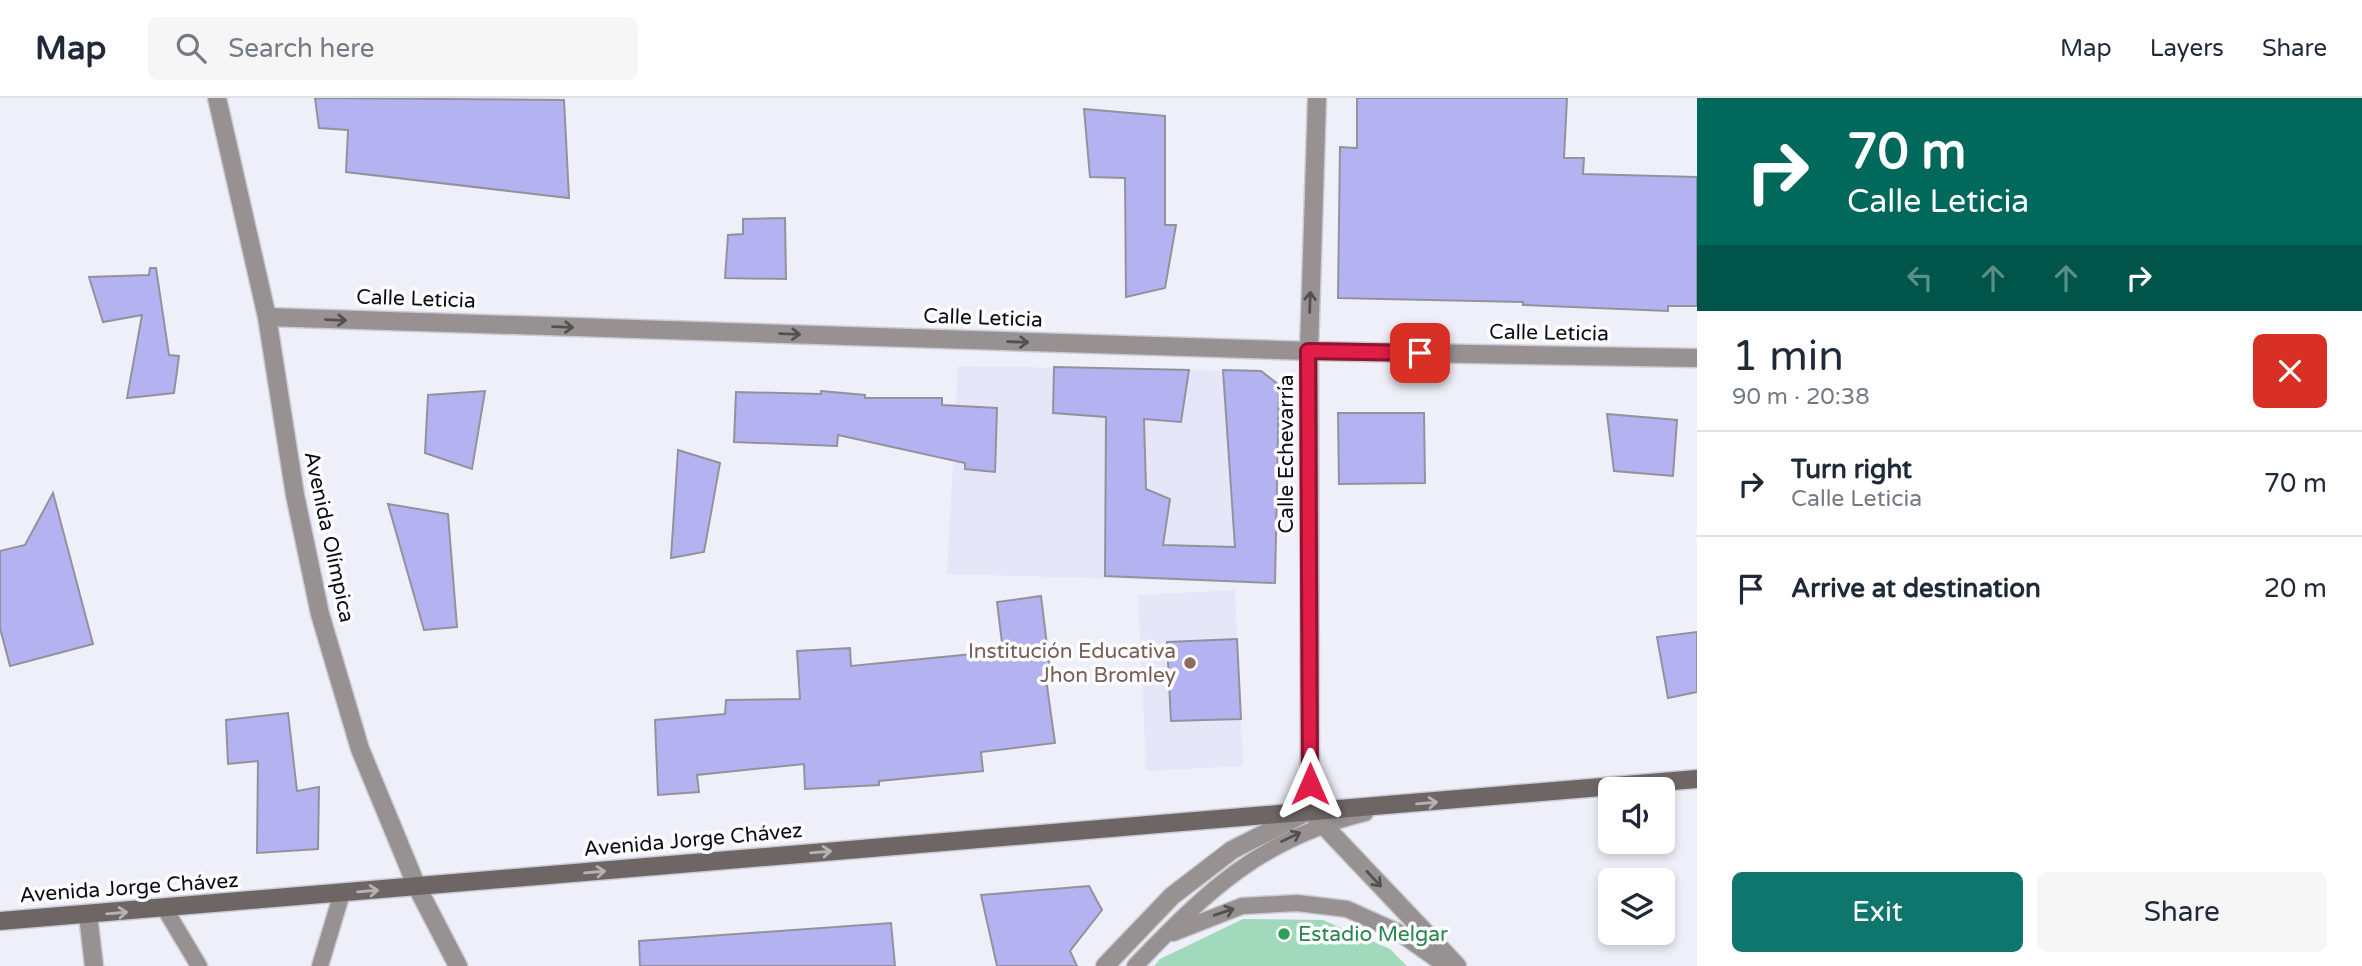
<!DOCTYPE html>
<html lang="en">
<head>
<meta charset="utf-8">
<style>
	body { margin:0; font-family:"Varela Round",sans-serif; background:#f6f6f7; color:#1f2937; height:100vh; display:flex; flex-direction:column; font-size:26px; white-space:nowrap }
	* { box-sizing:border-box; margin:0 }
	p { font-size:23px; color:#747a83 }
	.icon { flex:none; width:38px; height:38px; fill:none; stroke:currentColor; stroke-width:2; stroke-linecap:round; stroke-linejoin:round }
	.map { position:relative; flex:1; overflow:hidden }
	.sheet { display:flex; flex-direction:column; background:#fff; width:665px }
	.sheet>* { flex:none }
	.banner { background:#00695c; color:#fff; overflow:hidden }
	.buttons { position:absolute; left:1598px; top:679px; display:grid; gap:14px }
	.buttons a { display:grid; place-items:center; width:77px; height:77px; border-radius:10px; background:#fff; box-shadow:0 4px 10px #0003; font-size:35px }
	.pin { position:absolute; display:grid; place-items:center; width:60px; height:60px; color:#fff; margin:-30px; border-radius:14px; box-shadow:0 4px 10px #0006 }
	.me { position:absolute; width:77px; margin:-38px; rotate:0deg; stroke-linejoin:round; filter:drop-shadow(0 0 5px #0008) }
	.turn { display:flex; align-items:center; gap:24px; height:147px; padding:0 35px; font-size:32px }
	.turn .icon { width:91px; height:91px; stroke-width:2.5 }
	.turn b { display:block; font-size:49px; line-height:60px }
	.lanes { display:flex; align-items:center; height:66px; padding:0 35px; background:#0003; justify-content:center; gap:35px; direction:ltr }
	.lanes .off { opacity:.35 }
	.round { display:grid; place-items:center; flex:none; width:74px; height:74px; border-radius:10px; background:#f6f6f7 }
	.head { display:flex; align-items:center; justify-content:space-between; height:119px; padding:0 35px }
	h1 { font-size:42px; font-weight:600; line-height:52px }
	.action { display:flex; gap:14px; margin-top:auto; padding:14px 35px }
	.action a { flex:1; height:80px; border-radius:10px; background:#0f766e; color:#fff; font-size:28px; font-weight:600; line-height:80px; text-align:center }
	.action a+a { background:#f6f6f7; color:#1f2937 }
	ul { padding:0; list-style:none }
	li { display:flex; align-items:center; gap:21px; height:105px; padding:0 35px; border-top:2px solid #e0e1e3 }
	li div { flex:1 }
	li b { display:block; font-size:26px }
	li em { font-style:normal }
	header { display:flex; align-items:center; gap:42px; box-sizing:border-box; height:98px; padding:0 35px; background:#fff; border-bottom:2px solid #e0e1e3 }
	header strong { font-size:33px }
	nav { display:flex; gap:38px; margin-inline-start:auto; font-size:24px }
	.search { width:490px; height:63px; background:#f6f6f7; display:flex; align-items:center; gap:18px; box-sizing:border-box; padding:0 24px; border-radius:10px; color:#747a83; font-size:26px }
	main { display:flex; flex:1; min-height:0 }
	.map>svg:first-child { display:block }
	.built { fill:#e6e6f8 }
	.green { fill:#a1d9bc }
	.building { fill:#b5b2f2; stroke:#92929c; stroke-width:2 }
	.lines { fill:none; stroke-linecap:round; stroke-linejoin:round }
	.service-casing { stroke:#cbcbd4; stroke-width:19 }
	.minor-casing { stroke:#cbcbd4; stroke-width:21 }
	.secondary-casing { stroke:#cbcbd4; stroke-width:21 }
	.service { stroke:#979291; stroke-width:16 }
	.minor { stroke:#979291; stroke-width:18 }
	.secondary { stroke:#6d6664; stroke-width:18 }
	.oneway { stroke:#525051 }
	.oneway2 { stroke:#b5b2b2 }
	.route-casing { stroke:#92132f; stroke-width:18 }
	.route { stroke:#e11d48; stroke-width:12 }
	.education-dot { fill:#8d6e63; stroke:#fdfdff; stroke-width:2.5 }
	.leisure-dot { fill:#2e9e5b; stroke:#fdfdff; stroke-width:2.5 }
	.labels { text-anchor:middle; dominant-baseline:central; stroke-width:7; stroke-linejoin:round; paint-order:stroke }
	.street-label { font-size:21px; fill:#0d0d11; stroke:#fdfdff }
	.education-label { font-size:21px; fill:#785e54; stroke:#fdfdff; text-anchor:end }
	.leisure-label { font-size:21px; fill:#27864d; stroke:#fdfdff; text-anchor:start }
</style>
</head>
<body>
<header>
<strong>Map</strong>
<div class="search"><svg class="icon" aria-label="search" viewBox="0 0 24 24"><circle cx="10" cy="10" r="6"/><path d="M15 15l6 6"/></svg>Search here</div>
<nav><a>Map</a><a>Layers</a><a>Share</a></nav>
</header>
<main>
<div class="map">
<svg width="1697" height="868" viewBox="0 0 1697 868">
	<rect width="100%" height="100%" fill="#efeff9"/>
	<path class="built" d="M 958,268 L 1261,273 L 1279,287 L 1275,485 L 947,476 Z
		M 1235,492 L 1243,668 L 1146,673 L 1138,497 Z"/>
	<path class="green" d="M 1243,821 L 1323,822 L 1390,851 L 1407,868 L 1154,868 L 1160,861 Z"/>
	<path class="building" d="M 315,0 L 564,2 L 569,100 L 346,74 L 348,32 L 319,30 Z
		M 1357,0 L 1567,0 L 1564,60 L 1584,60 L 1583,76 L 1697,79 L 1697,208 L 1668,208 L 1668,213 L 1523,207 L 1523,204 L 1338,200 L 1340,49 L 1357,50 Z
		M 1084,11 L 1165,18 L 1165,127 L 1176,127 L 1165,190 L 1126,199 L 1125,80 L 1090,79 Z
		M 785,120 L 786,181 L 725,180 L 728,137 L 743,136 L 743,121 Z
		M 150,170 L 156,170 L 169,257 L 179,258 L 174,295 L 127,300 L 142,217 L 103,224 L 89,179 L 149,177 Z
		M 1054,269 L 1189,272 L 1181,324 L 1144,321 L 1146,391 L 1170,401 L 1163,447 L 1235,449 L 1223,272 L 1261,273 L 1279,287 L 1275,485 L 1105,478 L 1106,319 L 1053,315 Z
		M 485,293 L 472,371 L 425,355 L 428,297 Z
		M 821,293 L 865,297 L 865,300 L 942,300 L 942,307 L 997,310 L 995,374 L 965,371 L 965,365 L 838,337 L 837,348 L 734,344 L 736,294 L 821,296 Z
		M 1338,315 L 1424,315 L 1425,385 L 1339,386 Z
		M 1607,316 L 1677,322 L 1673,378 L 1614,373 Z
		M 678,352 L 720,365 L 704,454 L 671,460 Z
		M 53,395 L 93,546 L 10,568 L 0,530 L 0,453 L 25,447 Z
		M 388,406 L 448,416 L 457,529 L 424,532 Z
		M 1041,498 L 1051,580 L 1046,581 L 1055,645 L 981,654 L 983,673 L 879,683 L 879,687 L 805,691 L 804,666 L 697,677 L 699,694 L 658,697 L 655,622 L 725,616 L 726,602 L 800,601 L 797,553 L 850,550 L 851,568 L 1003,553 L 997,504 Z
		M 1697,534 L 1697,594 L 1668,600 L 1657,539 Z
		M 1237,541 L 1241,621 L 1171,623 L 1167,544 Z
		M 288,615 L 297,693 L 319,689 L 318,751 L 257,755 L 258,663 L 228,666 L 226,622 Z
		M 1089,788 L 1102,812 L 1070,853 L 1077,868 L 997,868 L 981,797 Z
		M 891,825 L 895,868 L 640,868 L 639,843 Z"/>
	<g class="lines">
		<defs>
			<path id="service" d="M 165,811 L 199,868
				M 1173,835 L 1242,808 L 1297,805 L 1347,811 L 1398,834 L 1446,868
				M 320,868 L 342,795
				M 1135,868 C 1208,792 1260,741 1365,715"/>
			<path id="minor" d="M 217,0 L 267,219 L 295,397 L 320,516 L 360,651 L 417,789 L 458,868
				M 267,219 L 1309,253 L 1697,260
				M 1310,713 L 1309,253 L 1317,0
				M 1310,713 L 1457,868
				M 88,817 L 94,868
				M 1105,868 L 1172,798 L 1232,752 L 1307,714"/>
			<path id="secondary" d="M 0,823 L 1697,681"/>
		</defs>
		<use href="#service" class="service-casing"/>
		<use href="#minor" class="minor-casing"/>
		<use href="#secondary" class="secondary-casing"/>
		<use href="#service" class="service"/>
		<use href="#minor" class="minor"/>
		<use href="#secondary" class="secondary"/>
	</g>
	<defs><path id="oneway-shaft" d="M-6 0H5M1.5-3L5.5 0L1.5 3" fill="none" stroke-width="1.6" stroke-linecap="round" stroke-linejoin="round" transform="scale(1.75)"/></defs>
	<g class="oneway">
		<use href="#oneway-shaft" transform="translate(1310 204) rotate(-88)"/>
		<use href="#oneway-shaft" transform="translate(336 222) rotate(2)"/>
		<use href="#oneway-shaft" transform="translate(563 229) rotate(2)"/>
		<use href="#oneway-shaft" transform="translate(790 236) rotate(2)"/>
		<use href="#oneway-shaft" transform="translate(1018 244) rotate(2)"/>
		<use href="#oneway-shaft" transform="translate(1291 739) rotate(-25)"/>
		<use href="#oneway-shaft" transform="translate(1374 781) rotate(47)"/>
		<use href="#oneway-shaft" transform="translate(1224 814) rotate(-19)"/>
	</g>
	<g class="oneway2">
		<use href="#oneway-shaft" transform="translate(1427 705) rotate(-5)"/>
		<use href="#oneway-shaft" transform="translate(821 754) rotate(-5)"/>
		<use href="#oneway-shaft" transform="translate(595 774) rotate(-5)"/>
		<use href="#oneway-shaft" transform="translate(368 793) rotate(-5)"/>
		<use href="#oneway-shaft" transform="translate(117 815) rotate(-5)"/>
	</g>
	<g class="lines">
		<defs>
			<path id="route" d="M 1310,686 L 1308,253 L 1420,255"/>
		</defs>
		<use href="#route" class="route-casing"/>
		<use href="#route" class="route"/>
	</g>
	<circle class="education-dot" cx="1190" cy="565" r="7"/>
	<circle class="leisure-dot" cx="1284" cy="836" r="7"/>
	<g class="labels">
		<g class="street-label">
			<text transform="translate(416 201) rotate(2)">Calle Leticia</text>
			<text transform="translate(983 220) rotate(2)">Calle Leticia</text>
			<text transform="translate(1549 235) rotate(1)">Calle Leticia</text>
			<text transform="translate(1286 356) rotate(-90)">Calle Echevarría</text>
			<text transform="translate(329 439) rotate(78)">Avenida Olímpica</text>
			<text transform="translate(693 742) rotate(-5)">Avenida Jorge Chávez</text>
			<text transform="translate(129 790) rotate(-4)">Avenida Jorge Chávez</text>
		</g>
		<g class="education-label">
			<text x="1176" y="553">Institución Educativa<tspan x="1176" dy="24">Jhon Bromley</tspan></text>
		</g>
		<g class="leisure-label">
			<text x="1298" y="836">Estadio Melgar</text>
		</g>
	</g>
</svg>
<div class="buttons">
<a><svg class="icon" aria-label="sound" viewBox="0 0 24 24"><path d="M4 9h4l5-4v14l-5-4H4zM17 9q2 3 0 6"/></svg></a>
<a><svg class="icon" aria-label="layers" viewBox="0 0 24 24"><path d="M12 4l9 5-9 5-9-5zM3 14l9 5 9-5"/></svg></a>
</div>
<div class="pin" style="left:1420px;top:255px;background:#d93025"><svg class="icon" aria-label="arrive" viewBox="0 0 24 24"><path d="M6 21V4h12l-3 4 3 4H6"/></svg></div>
<svg class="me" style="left:1310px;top:686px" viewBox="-20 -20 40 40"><path d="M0-17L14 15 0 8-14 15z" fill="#e11d48" stroke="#fff" stroke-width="4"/></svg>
</div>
<section class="sheet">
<div class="banner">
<div class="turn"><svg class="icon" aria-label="right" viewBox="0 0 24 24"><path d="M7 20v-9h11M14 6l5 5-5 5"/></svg><div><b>70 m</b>Calle Leticia</div></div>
<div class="lanes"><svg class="icon off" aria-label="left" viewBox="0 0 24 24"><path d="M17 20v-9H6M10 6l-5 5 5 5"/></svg><svg class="icon off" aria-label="ahead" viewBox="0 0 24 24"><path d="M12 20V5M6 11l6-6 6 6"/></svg><svg class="icon off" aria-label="ahead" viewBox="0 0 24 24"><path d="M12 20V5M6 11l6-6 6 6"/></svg><svg class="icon" aria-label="right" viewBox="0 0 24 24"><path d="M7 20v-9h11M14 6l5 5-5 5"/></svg></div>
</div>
<div class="head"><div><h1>1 min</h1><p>90 m · 20:38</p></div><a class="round" style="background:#d93025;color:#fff"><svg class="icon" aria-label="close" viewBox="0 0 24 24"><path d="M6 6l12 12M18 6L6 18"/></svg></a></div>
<ul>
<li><svg class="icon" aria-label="right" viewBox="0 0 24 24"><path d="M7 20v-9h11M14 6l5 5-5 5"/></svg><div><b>Turn right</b><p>Calle Leticia</p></div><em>70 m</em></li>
<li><svg class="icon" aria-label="arrive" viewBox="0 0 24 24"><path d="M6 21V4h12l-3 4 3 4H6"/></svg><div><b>Arrive at destination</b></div><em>20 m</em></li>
</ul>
<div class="action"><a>Exit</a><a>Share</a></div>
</section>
</main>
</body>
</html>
